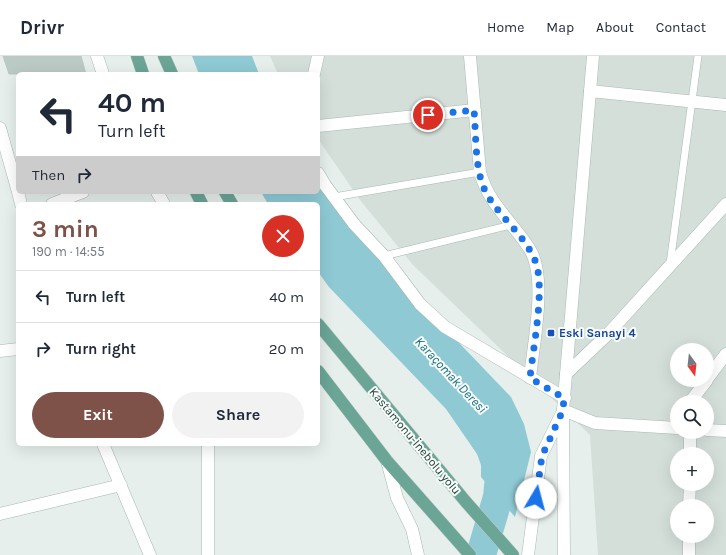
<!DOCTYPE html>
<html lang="en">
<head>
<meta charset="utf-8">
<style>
	body { margin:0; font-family:Karla,sans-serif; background:#f2f2f3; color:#1f2937; height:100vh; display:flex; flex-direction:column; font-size:15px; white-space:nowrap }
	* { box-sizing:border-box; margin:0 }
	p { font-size:13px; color:#747a83 }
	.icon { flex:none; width:22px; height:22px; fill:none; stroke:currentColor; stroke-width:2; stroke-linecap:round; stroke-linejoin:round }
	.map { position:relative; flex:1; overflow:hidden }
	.drawer { position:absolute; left:16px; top:146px; width:304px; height:244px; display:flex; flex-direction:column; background:#fff; border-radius:6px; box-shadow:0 4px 16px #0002 }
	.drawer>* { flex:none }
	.hud { position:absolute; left:16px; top:16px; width:304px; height:122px; border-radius:6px; box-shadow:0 4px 16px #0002; background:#fff; color:#1f2937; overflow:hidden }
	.needle { width:26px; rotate:165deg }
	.controls { position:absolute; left:670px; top:287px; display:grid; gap:8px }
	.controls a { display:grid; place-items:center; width:44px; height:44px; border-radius:50%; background:#fff; box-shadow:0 4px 16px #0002; font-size:20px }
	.pin { position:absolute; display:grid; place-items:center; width:34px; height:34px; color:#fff; margin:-17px; border:2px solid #fff; border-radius:50%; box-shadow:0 1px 4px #0007 }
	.me { position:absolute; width:44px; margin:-22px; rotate:8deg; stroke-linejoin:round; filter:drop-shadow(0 0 3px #0008) }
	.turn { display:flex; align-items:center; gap:14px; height:84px; padding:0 16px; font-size:18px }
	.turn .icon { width:52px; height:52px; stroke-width:2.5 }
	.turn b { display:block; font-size:28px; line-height:34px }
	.then { display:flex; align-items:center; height:38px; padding:0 16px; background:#0003; gap:8px; font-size:15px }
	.round { display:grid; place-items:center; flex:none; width:42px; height:42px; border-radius:21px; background:#f2f2f3 }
	.summary { display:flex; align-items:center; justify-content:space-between; height:68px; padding:0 16px }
	h1 { font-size:24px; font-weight:700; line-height:30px; color:#7f5249 }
	.button { display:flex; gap:8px; margin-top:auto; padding:8px 16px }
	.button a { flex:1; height:46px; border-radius:24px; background:#7f5249; color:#fff; font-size:16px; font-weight:700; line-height:46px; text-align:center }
	.button a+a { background:#f2f2f3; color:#1f2937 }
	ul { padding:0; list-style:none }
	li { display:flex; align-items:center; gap:12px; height:52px; padding:0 16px; border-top:1px solid #e0e1e3 }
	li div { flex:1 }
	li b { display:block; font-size:15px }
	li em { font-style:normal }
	header { display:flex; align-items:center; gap:24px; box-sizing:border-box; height:56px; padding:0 20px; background:#fff; border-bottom:1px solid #e0e1e3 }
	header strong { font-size:19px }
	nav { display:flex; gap:22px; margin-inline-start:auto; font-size:14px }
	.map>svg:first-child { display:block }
	.built { fill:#d4dfda; fill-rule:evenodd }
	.water { fill:#8ec9d4 }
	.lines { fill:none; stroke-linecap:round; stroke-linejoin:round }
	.river { stroke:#8ec9d4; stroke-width:30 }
	.building { fill:#bbcac4; stroke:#b8c9c2 }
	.service-casing { stroke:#a8b8b2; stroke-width:8 }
	.minor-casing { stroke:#a8b8b2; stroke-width:13 }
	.secondary-casing { stroke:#a4bbb3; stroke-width:13 }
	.primary-casing { stroke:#c2cac8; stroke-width:13 }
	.service { stroke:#fff; stroke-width:7 }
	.minor { stroke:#fff; stroke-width:12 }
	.secondary { stroke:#fff; stroke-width:12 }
	.primary { stroke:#6aa596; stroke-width:12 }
	.route { stroke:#1a73e8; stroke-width:7; stroke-dasharray:0 12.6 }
	.transit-dot { fill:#1a4fb4; stroke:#f7fbf9; stroke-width:1.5 }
	.labels { text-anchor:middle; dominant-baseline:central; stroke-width:4; stroke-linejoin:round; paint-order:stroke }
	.transit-label { font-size:12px; font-weight:bold; fill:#164399; stroke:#f7fbf9; text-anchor:start }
	.street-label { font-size:12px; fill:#24423a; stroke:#f7fbf9 }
	.water-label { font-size:13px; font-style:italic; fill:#1c6f80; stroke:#f7fbf9 }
</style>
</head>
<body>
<header>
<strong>Drivr</strong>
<nav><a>Home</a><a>Map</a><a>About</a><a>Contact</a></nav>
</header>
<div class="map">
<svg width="726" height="499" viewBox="0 0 726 499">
	<rect width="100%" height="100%" fill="#e6efeb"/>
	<path class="built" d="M 270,0 L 726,0 L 726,499 L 598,499 L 590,379 L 413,209 L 360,144 L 318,83 L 318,18 L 278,18 ZM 677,294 L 707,294 L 707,324 L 677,324 ZM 677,346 L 707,346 L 707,376 L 677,376 ZM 677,398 L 707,398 L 707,428 L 677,428 ZM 677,450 L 707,450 L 707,480 L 677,480 Z"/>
	<path class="water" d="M 192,0 L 252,0 L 259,18 L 199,18 Z
		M 318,123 L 371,195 L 511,341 L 524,368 L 531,396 L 515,461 L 481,421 L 481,409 L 477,398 L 446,353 L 329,231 L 318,216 L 318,148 L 268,148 L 261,136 L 318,136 Z"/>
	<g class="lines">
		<path class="river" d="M 481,499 L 498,441 L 502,400"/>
	</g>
	<path class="building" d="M 3,0 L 81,0 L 86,18 L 9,18 Z"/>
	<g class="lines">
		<defs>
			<path id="service" d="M 334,141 L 480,116
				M 384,200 L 511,169
				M 670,208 L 698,0"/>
			<path id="minor" d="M 97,0 L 103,18
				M 470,0 L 480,116 C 488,147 512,166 529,192 C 548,220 533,289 530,322
				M 314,18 L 318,0
				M 590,35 L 726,49
				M 318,70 L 475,54
				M 0,72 L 18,136
				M 318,117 L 325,129 L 354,168 L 384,200 L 420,248 L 445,271 L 565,342
				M 18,136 L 21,148
				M 157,136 L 164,148
				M 52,148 L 83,136
				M 0,295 L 18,293
				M 566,318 L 607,279 L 726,148
				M 707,323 L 726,298
				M 690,346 L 707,324
				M 563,354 L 595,367 L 677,372
				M 707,374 L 726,375
				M 103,388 L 150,499
				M 690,398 L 690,376
				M 387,405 L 397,442 L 412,473 L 418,499
				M 689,450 L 690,428
				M 0,458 L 121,429
				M 208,499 L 208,388
				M 689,499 L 689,480"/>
			<path id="secondary" d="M 528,499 L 541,400 L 562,357
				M 564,499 L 563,354 L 593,0"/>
			<path id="primary" d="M 137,0 L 143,18
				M 164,0 L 172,18
				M 196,136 L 202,148
				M 225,136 L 232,148
				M 318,268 L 466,446 L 513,499
				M 318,315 L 387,405 L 470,499"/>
		</defs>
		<use href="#service" class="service-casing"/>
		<use href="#minor" class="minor-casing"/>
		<use href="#secondary" class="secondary-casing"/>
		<use href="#primary" class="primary-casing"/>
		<use href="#service" class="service"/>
		<use href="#minor" class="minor"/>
		<use href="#secondary" class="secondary"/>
		<use href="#primary" class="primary"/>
	</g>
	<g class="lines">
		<path class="route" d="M 428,59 L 474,54 C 476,77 475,109 483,130 C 495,159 525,177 536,207 C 545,234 533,292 530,322 L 564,342 L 563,354 L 542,400 L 536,442"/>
	</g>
	<rect class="transit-dot" x="547" y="273" width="8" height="8" rx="2"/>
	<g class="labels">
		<g class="transit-label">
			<text x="559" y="277">Eski Sanayi 4</text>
		</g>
		<g class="street-label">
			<text transform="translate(415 385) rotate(50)">Kastamonu-İnebolu yolu</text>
		</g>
		<g class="water-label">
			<text transform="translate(451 319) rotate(47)">Karaçomak Deresi</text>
		</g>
	</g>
</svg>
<div class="controls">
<a><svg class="needle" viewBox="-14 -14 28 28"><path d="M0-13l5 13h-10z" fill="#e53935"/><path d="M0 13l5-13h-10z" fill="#747a83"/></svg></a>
<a><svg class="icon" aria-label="search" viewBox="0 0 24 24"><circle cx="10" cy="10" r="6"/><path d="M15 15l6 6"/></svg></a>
<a>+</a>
<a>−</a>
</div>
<div class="pin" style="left:428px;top:59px;background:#d93025"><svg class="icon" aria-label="arrive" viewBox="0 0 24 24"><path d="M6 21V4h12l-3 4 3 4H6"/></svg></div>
<svg class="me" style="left:536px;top:442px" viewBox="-20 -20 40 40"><circle r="19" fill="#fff"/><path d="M0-13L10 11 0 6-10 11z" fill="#1a73e8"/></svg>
<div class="hud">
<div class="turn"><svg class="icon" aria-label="left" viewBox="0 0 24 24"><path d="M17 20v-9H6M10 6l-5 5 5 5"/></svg><div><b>40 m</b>Turn left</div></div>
<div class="then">Then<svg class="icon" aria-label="right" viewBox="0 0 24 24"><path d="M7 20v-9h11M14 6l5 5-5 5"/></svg></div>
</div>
<section class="drawer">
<div class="summary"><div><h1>3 min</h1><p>190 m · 14:55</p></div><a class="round" style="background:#d93025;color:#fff"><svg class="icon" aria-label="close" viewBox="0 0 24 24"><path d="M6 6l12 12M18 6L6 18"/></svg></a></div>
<ul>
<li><svg class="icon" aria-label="left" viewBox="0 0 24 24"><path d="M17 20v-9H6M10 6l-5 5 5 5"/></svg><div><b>Turn left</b></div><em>40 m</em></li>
<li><svg class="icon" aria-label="right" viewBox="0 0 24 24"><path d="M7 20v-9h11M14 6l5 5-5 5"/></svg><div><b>Turn right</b></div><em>20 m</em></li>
</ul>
<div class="button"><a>Exit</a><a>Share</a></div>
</section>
</div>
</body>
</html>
